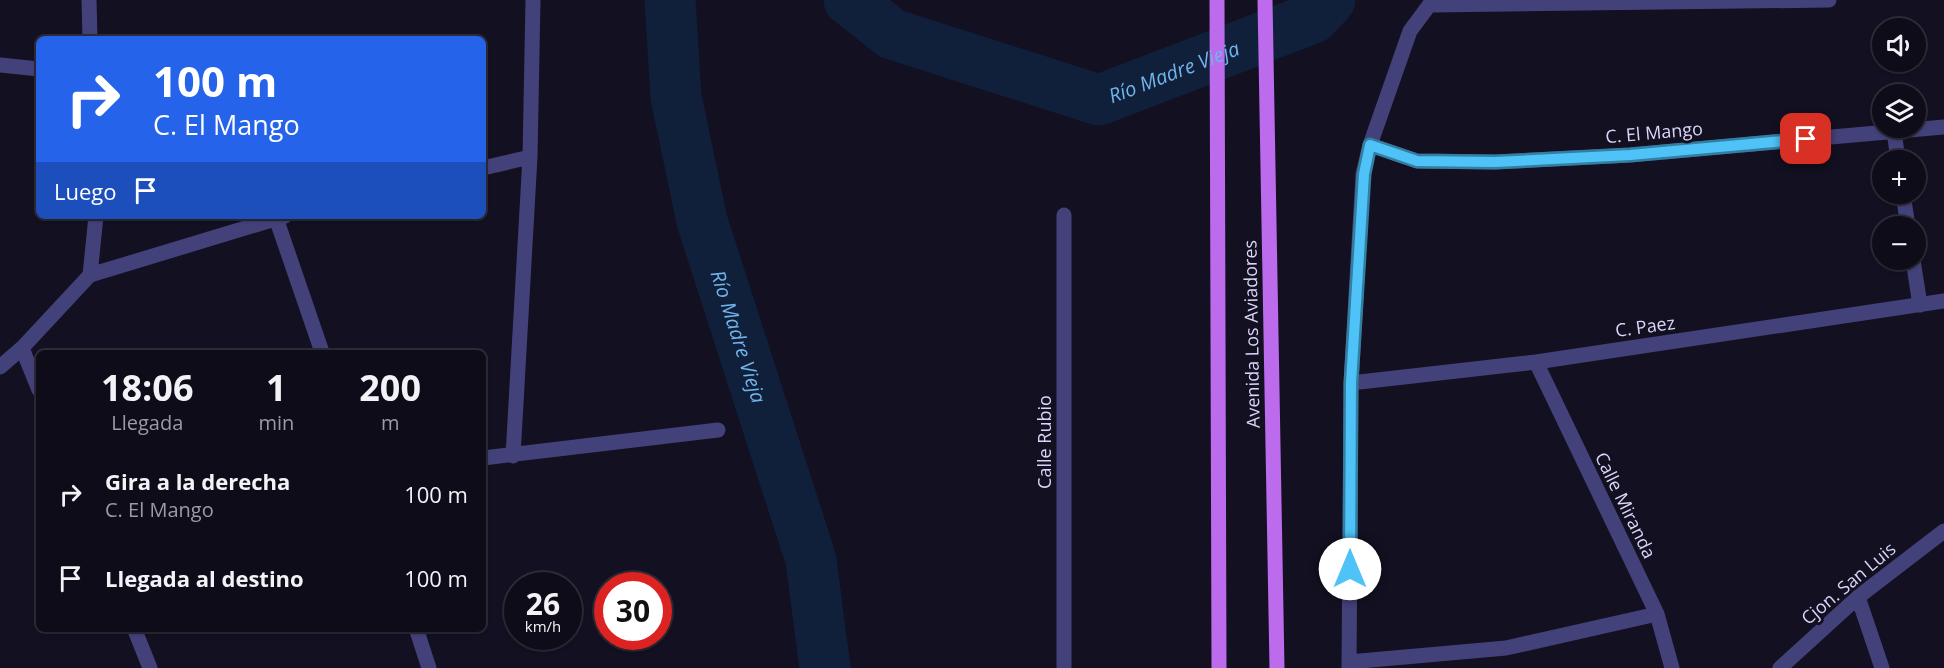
<!DOCTYPE html>
<html lang="es">
<head>
<meta charset="utf-8">
<style>
	body { margin:0; font-family:"Open Sans",sans-serif; background:#171522; color:#f1f3f6; height:100vh; display:flex; flex-direction:column; font-size:22px; white-space:nowrap }
	* { box-sizing:border-box; margin:0 }
	p { font-size:20px; color:#9b9ba2 }
	.icon { flex:none; width:33px; height:33px; fill:none; stroke:currentColor; stroke-width:2; stroke-linecap:round; stroke-linejoin:round }
	.map { position:relative; flex:1; overflow:hidden }
	.sheet { position:absolute; left:36px; top:350px; width:450px; height:282px; display:flex; flex-direction:column; background:#0e0c19; border-radius:9px; box-shadow:0 2px 4px #0004,0 0 0 2px #2e2c38 }
	.sheet>* { flex:none }
	.hud { position:absolute; left:36px; top:36px; width:450px; height:183px; border-radius:9px; box-shadow:0 2px 4px #0004,0 0 0 2px #2e2c38; background:#2563eb; color:#fff; overflow:hidden }
	.fabs { position:absolute; left:1872px; top:18px; display:grid; gap:12px }
	.fabs a { display:grid; place-items:center; width:54px; height:54px; border-radius:50%; background:#0e0c19; box-shadow:0 2px 4px #0004,0 0 0 2px #2e2c38; font-size:30px }
	.speed { position:absolute; left:504px; top:572px; display:flex; gap:12px; font-size:30px; font-weight:700; text-align:center }
	.speed>* { display:grid; place-content:center; width:78px; height:78px; border-radius:50%; background:#0e0c19; box-shadow:0 2px 4px #0004,0 0 0 2px #2e2c38; line-height:1 }
	.speed small { font-size:15px; font-weight:400 }
	.speed .limit { border:9px solid #d22; background:#fff; color:#111 }
	.pin { position:absolute; display:grid; place-items:center; width:51px; height:51px; color:#fff; margin:-26px; border-radius:12px; box-shadow:0 3px 9px #0006 }
	.me { position:absolute; width:66px; margin:-33px; rotate:0deg; stroke-linejoin:round; filter:drop-shadow(0 0 4px #0008) }
	.turn { display:flex; align-items:center; gap:21px; height:126px; padding:0 18px; font-size:27px }
	.turn .icon { width:78px; height:78px; stroke-width:2.5 }
	.turn b { display:block; font-size:42px; line-height:51px }
	.then { display:flex; align-items:center; height:57px; padding:0 18px; background:#0003; gap:12px; font-size:22px }
	.eta { display:flex; justify-content:space-evenly; align-items:center; height:102px; text-align:center }
	.eta b { font-size:36px; font-weight:700; line-height:42px }
	ul { padding:0; list-style:none }
	li { display:flex; align-items:center; gap:18px; height:84px; padding:0 18px }
	li div { flex:1 }
	li b { display:block; font-size:22px }
	li em { font-style:normal }
	.map>svg:first-child { display:block }
	.lines { fill:none; stroke-linecap:round; stroke-linejoin:round }
	.river { stroke:#10203a; stroke-width:51 }
	.minor { stroke:#43417a; stroke-width:15 }
	.major { stroke:#bb6beb; stroke-width:15 }
	.route-casing { stroke:#337fa1; stroke-width:15 }
	.route { stroke:#4fc3f7; stroke-width:10 }
	.labels { text-anchor:middle; dominant-baseline:central; stroke-width:6; stroke-linejoin:round; paint-order:stroke }
	.street-label { font-size:18px; fill:#dad6fa; stroke:#131021 }
	.water-label { font-size:20px; font-style:italic; fill:#71b4ec; stroke:#131021 }
</style>
</head>
<body>
<div class="map">
<svg width="1944" height="668" viewBox="0 0 1944 668">
	<rect width="100%" height="100%" fill="#131021"/>
	<g class="lines">
		<g class="river">
			<path id="s1" d="M 670,0 L 676,97 L 702,221 L 811,560 L 825,668"/>
			<path id="s2" d="M 849,0 L 892,34 L 1099,100 L 1313,18 L 1330,0"/>
		</g>
		<path class="minor" d="M 89,0 L 90,39
			M 1430,5 L 1829,0
			M 0,65 L 39,69
			M 1894,131 L 1898,160
			M 1370,145 L 1417,161 L 1495,162 L 1630,155 L 1944,127
			M 483,168 L 530,157
			M 1903,194 L 1908,226
			M 1064,215 L 1064,668
			M 276,218 L 322,352
			M 1913,260 L 1920,305
			M 90,275 L 285,216
			M 22,348 L 39,390
			M 1536,362 L 1657,614 L 1672,668
			M 0,367 L 22,348 L 90,275 L 96,216
			M 1351,383 L 1536,362 L 1944,301
			M 513,456 L 530,157 L 533,0
			M 483,458 L 718,430
			M 1858,597 L 1882,668
			M 134,628 L 150,668
			M 416,628 L 429,668
			M 1349,662 L 1506,648 L 1657,614
			M 1349,668 L 1351,383 L 1363,174 L 1370,145 L 1410,31 L 1433,0
			M 1780,668 L 1858,597 L 1944,531"/>
		<path class="major" d="M 1217,0 L 1219,668
			M 1265,0 L 1277,668"/>
	</g>
	<g class="lines">
		<defs>
			<path id="route" d="M 1350,569 L 1351,383 L 1364,174 L 1370,145 L 1417,161 L 1495,162 L 1630,155 L 1806,139"/>
		</defs>
		<use href="#route" class="route-casing"/>
		<use href="#route" class="route"/>
	</g>
	<g class="labels">
		<g class="street-label">
			<text transform="translate(1654 132) rotate(-5)">C. El Mango</text>
			<text transform="translate(1645 326) rotate(-8)">C. Paez</text>
			<text transform="translate(1251 334) rotate(-91)">Avenida Los Aviadores</text>
			<text transform="translate(1044 442) rotate(-90)">Calle Rubio</text>
			<text transform="translate(1626 505) rotate(64)">Calle Miranda</text>
			<text transform="translate(1848 583) rotate(-40)">Cjon. San Luis</text>
		</g>
		<g class="water-label">
			<text stroke="none"><textPath href="#s2" startOffset="352">Río Madre Vieja</textPath></text>
			<text stroke="none"><textPath href="#s1" startOffset="345">Río Madre Vieja</textPath></text>
		</g>
	</g>
</svg>
<div class="fabs">
<a><svg class="icon" aria-label="sound" viewBox="0 0 24 24"><path d="M4 9h4l5-4v14l-5-4H4zM17 9q2 3 0 6"/></svg></a>
<a><svg class="icon" aria-label="layers" viewBox="0 0 24 24"><path d="M12 4l9 5-9 5-9-5zM3 14l9 5 9-5"/></svg></a>
<a>+</a>
<a>−</a>
</div>
<div class="speed"><div>26<small>km/h</small></div><div class="limit">30</div></div>
<div class="pin" style="left:1806px;top:139px;background:#d93025"><svg class="icon" aria-label="arrive" viewBox="0 0 24 24"><path d="M6 21V4h12l-3 4 3 4H6"/></svg></div>
<svg class="me" style="left:1350px;top:569px" viewBox="-20 -20 40 40"><circle r="19" fill="#fff"/><path d="M0-13L10 11 0 6-10 11z" fill="#4fc3f7"/></svg>
<div class="hud">
<div class="turn"><svg class="icon" aria-label="right" viewBox="0 0 24 24"><path d="M7 20v-9h11M14 6l5 5-5 5"/></svg><div><b>100 m</b>C. El Mango</div></div>
<div class="then">Luego<svg class="icon" aria-label="arrive" viewBox="0 0 24 24"><path d="M6 21V4h12l-3 4 3 4H6"/></svg></div>
</div>
<section class="sheet">
<div class="eta">
<div><b>18:06</b><p>Llegada</p></div>
<div><b>1</b><p>min</p></div>
<div><b>200</b><p>m</p></div>
</div>
<ul>
<li><svg class="icon" aria-label="right" viewBox="0 0 24 24"><path d="M7 20v-9h11M14 6l5 5-5 5"/></svg><div><b>Gira a la derecha</b><p>C. El Mango</p></div><em>100 m</em></li>
<li><svg class="icon" aria-label="arrive" viewBox="0 0 24 24"><path d="M6 21V4h12l-3 4 3 4H6"/></svg><div><b>Llegada al destino</b></div><em>100 m</em></li>
</ul>
</section>
</div>
</body>
</html>
